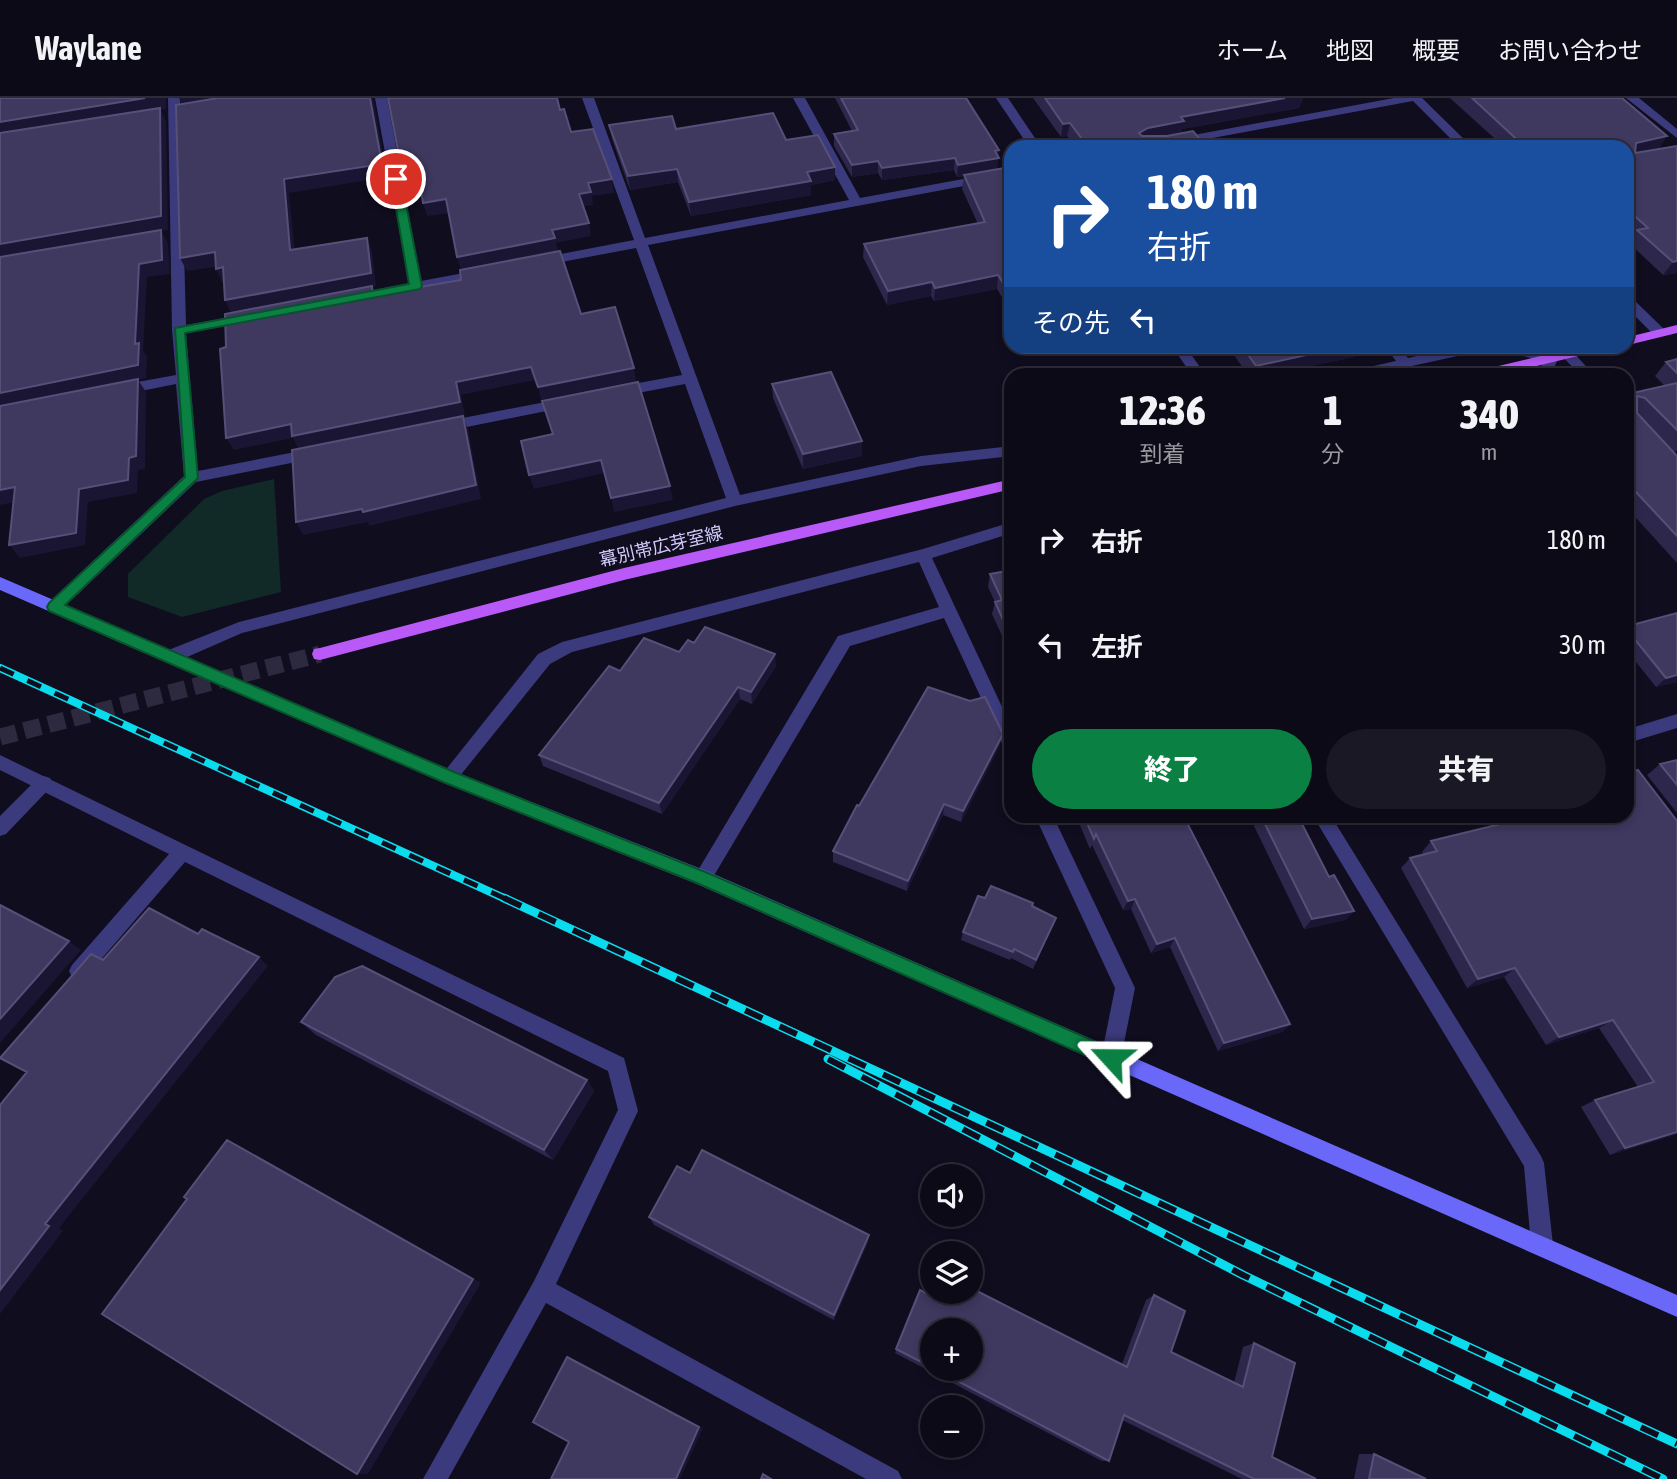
<!DOCTYPE html>
<html lang="ja">
<head>
<meta charset="utf-8">
<style>
	body { margin:0; font-family:"Asap Condensed","Noto Sans JP",sans-serif; background:#1a1824; color:#f1f3f6; height:100vh; display:flex; flex-direction:column; font-size:26px; white-space:nowrap }
	* { box-sizing:border-box; margin:0 }
	p { font-size:23px; color:#9a9aa1 }
	.icon { flex:none; width:38px; height:38px; fill:none; stroke:currentColor; stroke-width:2; stroke-linecap:round; stroke-linejoin:round }
	.map { position:relative; flex:1; overflow:hidden }
	.panel { position:absolute; left:1004px; top:270px; width:630px; height:455px; display:flex; flex-direction:column; background:#0c0a17; border-radius:21px; box-shadow:0 4px 10px #0003,0 0 0 2px #2c2b36 }
	.panel>* { flex:none }
	.top-card { position:absolute; left:1004px; top:42px; width:630px; height:214px; border-radius:21px; box-shadow:0 4px 10px #0003,0 0 0 2px #2c2b36; background:#1a4fa0; color:#fff; overflow:hidden }
	.buttons { position:absolute; left:920px; top:1066px; display:grid; gap:14px }
	.buttons a { display:grid; place-items:center; width:63px; height:63px; border-radius:50%; background:#0c0a17; box-shadow:0 4px 10px #0003,0 0 0 2px #2c2b36; font-size:35px }
	.pin { position:absolute; display:grid; place-items:center; width:60px; height:60px; color:#fff; margin:-30px; border:4px solid #fff; border-radius:50%; box-shadow:0 2px 7px #0007 }
	.me { position:absolute; width:77px; margin:-38px; rotate:294deg; stroke-linejoin:round; filter:drop-shadow(0 0 5px #0008) }
	.turn { display:flex; align-items:center; gap:24px; height:147px; padding:0 28px; font-size:32px }
	.turn .icon { width:91px; height:91px; stroke-width:2.5 }
	.turn b { display:block; font-size:49px; line-height:60px }
	.then { display:flex; align-items:center; height:66px; padding:0 28px; background:#0003; gap:14px; font-size:26px }
	.eta { display:flex; justify-content:space-evenly; align-items:center; height:119px; text-align:center }
	.eta b { font-size:42px; font-weight:800; line-height:49px }
	.cta { display:flex; gap:14px; margin-top:auto; padding:14px 28px }
	.cta a { flex:1; height:80px; border-radius:42px; background:#0b8043; color:#fff; font-size:28px; font-weight:800; line-height:80px; text-align:center }
	.cta a+a { background:#1a1824; color:#f1f3f6 }
	ul { padding:0; list-style:none }
	li { display:flex; align-items:center; gap:21px; height:105px; padding:0 28px }
	li div { flex:1 }
	li b { display:block; font-size:26px }
	li em { font-style:normal }
	header { display:flex; align-items:center; gap:42px; box-sizing:border-box; height:98px; padding:0 35px; background:#0c0a17; border-bottom:2px solid #2c2b36 }
	header strong { font-size:33px }
	nav { display:flex; gap:38px; margin-inline-start:auto; font-size:24px }
	.map>svg:first-child { display:block }
	.green { fill:#112927 }
	.lines { fill:none; stroke-linecap:round; stroke-linejoin:round }
	.primary-tunnel { stroke:#2d2a40; stroke-width:17; stroke-dasharray:17 8; stroke-linecap:butt }
	.lane { fill:#3b3a7c; fill-rule:evenodd }
	.street { fill:#3b3a7c; fill-rule:evenodd }
	.secondary { fill:#6968f9; fill-rule:evenodd }
	.primary { fill:#b959f8; fill-rule:evenodd }
	.rail-far1-casing { stroke:#0adbed; stroke-width:8 }
	.rail-casing { stroke:#0adbed; stroke-width:9 }
	.rail-far1 { stroke:#100d1f; stroke-width:5; stroke-dasharray:15; stroke-linecap:butt }
	.rail { stroke:#100d1f; stroke-width:6; stroke-dasharray:19; stroke-linecap:butt }
	.wall { fill:#2d274c }
	.shaded-wall { fill:#1a1532 }
	.building { fill:#3f385f; stroke:#565078; stroke-width:2 }
	.route { fill:#0b8043; stroke:#07532c; stroke-width:2 }
	.labels { text-anchor:middle; dominant-baseline:central; stroke-width:5; stroke-linejoin:round; paint-order:stroke }
	.street-label { font-size:18px; fill:#d2cdfd; stroke:#100d1f }
</style>
</head>
<body>
<header>
<strong>Waylane</strong>
<nav><a>ホーム</a><a>地図</a><a>概要</a><a>お問い合わせ</a></nav>
</header>
<div class="map">
<svg width="1677" height="1381" viewBox="0 0 1677 1381">
	<rect width="100%" height="100%" fill="#100d1f"/>
	<path class="green" d="M 274,381 L 281,494 L 182,519 L 128,499 L 128,476 L 204,401 L 222,393 Z"/>
	<g class="lines">
		<path class="primary-tunnel" d="M 0,639 L 320,556"/>
		<path class="lane" d="M 1568,253 L 1573,254 L 1593,276 L 1579,276 L 1561,257 Z
			M 44,678 L 50,680 L 53,685 L 50,690 L 6,736 L 0,738 L 0,718 L 38,680 Z"/>
		<path class="street" d="M 168,0 L 180,0 L 186,227 L 248,216 L 255,220 L 248,224 L 186,235 L 198,373 L 316,350 L 323,355 L 316,360 L 196,384 L 60,513 L 54,515 L 46,509 L 48,505 L 184,378 L 176,286 L 121,297 L 114,292 L 121,287 L 176,277 L 172,232 Z
			M 375,0 L 387,0 L 421,183 L 485,171 L 490,172 L 490,178 L 354,204 L 347,200 L 354,196 L 409,185 Z
			M 582,0 L 594,0 L 645,140 L 849,102 L 793,0 L 805,0 L 860,100 L 1012,72 L 1012,79 L 648,147 L 740,397 L 921,358 L 1012,348 L 1012,358 L 921,368 L 735,408 L 242,535 L 178,563 L 166,563 L 164,558 L 166,553 L 239,524 L 726,400 L 685,286 L 617,299 L 610,294 L 617,289 L 682,277 L 636,150 L 540,168 L 534,164 L 540,160 L 634,142 Z
			M 996,0 L 1008,0 L 1041,49 L 1029,49 Z
			M 1394,0 L 1422,0 L 1472,49 L 1459,49 L 1413,3 L 1164,49 L 1139,49 L 1145,46 Z
			M 1626,0 L 1639,0 L 1677,31 L 1677,40 Z
			M 1628,200 L 1633,201 L 1665,232 L 1665,238 L 1655,238 L 1628,211 Z
			M 1172,248 L 1185,248 L 1205,276 L 1191,276 Z
			M 1385,248 L 1399,248 L 1408,260 L 1462,248 L 1491,248 L 1485,252 L 1375,276 L 1349,276 L 1351,273 L 1396,263 Z
			M 1492,248 L 1518,248 L 1556,258 L 1558,261 L 1551,276 L 1537,276 L 1543,264 Z
			M 566,300 L 571,302 L 571,308 L 442,334 L 435,329 L 442,324 Z
			M 1012,424 L 1012,435 L 932,460 L 1012,630 L 1012,656 L 1006,654 L 944,520 L 850,548 L 709,786 L 703,788 L 697,786 L 694,780 L 697,774 L 838,538 L 939,509 L 919,464 L 572,554 L 550,566 L 455,684 L 449,686 L 443,684 L 440,679 L 538,556 L 562,544 L 923,451 Z
			M 1677,616 L 1677,630 L 1628,645 L 1628,631 Z
			M 0,657 L 624,960 L 638,1013 L 556,1186 L 898,1373 L 902,1381 L 866,1381 L 546,1205 L 448,1381 L 423,1381 L 534,1183 L 618,1012 L 608,973 L 185,764 L 86,879 L 79,882 L 72,879 L 69,873 L 72,867 L 169,756 L 0,672 Z
			M 1035,718 L 1053,718 L 1135,890 L 1121,960 L 1118,967 L 1111,970 L 1104,967 L 1101,960 L 1115,890 Z
			M 1313,718 L 1331,718 L 1541,1058 L 1544,1065 L 1553,1147 L 1550,1155 L 1542,1158 L 1534,1155 L 1531,1147 L 1524,1068 Z"/>
		<path class="secondary" d="M 0,479 L 455,674 L 709,774 L 1677,1197 L 1677,1219 L 697,786 L 443,684 L 0,492 Z"/>
		<path class="primary" d="M 1677,227 L 1677,235 L 1628,247 L 1628,239 Z
			M 1582,248 L 1609,248 L 1603,252 L 1503,276 L 1479,276 L 1486,271 Z
			M 1012,381 L 1012,391 L 624,482 L 320,562 L 314,561 L 312,556 L 314,551 L 320,550 L 624,470 Z"/>
		<defs>
			<path id="rail-far1" d="M 0,570 L 508,802"/>
			<path id="rail" d="M 504,800 L 1677,1346
				M 828,961 L 1243,1177 L 1663,1381"/>
		</defs>
		<use href="#rail-far1" class="rail-far1-casing"/>
		<use href="#rail" class="rail-casing"/>
		<use href="#rail-far1" class="rail-far1"/>
		<use href="#rail" class="rail"/>
	</g>
	<path class="wall" d="M 835,0 L 966,0 L 999,52 L 997,71 L 1012,84 L 1012,216 L 997,191 L 934,203 L 931,198 L 887,207 L 863,159 L 864,146 L 978,126 L 962,91 L 964,78 L 957,79 L 954,72 L 882,82 L 878,75 L 852,79 L 834,48 L 834,36 L 852,33 Z
		M 1033,0 L 1305,0 L 1303,0 L 1299,10 L 1182,31 L 1181,35 L 1206,49 L 1075,49 L 1067,38 L 1061,39 Z
		M 1450,0 L 1622,0 L 1659,51 L 1677,48 L 1677,175 L 1663,177 L 1629,145 L 1633,138 L 1628,133 L 1628,49 L 1504,49 Z
		M 609,27 L 676,31 L 786,42 L 835,82 L 811,87 L 811,97 L 691,118 L 678,84 L 630,92 L 612,41 Z
		M 1228,248 L 1359,248 L 1354,259 L 1272,276 L 1247,276 Z
		M 1677,261 L 1677,353 L 1673,354 L 1677,358 L 1677,465 L 1628,411 L 1628,296 L 1665,288 L 1655,278 L 1666,264 Z
		M 772,286 L 862,358 L 803,371 L 773,300 Z
		M 1012,472 L 1012,559 L 992,516 L 995,504 L 988,489 L 990,476 Z
		M 1677,515 L 1677,584 L 1656,589 L 1628,554 L 1628,528 Z
		M 679,554 L 776,568 L 752,606 L 740,601 L 662,716 L 543,668 L 539,657 L 620,573 Z
		M 1012,592 L 1012,623 L 1003,605 L 1006,594 Z
		M 1000,647 L 961,724 L 943,717 L 907,793 L 833,764 L 833,753 L 859,708 Z
		M 1677,662 L 1677,715 L 1647,677 L 1660,666 Z
		M 1076,718 L 1219,718 L 1188,726 L 1290,926 L 1282,934 L 1218,953 L 1170,849 L 1151,855 L 1131,811 L 1123,812 L 1092,747 L 1090,751 Z
		M 1260,718 L 1354,813 L 1345,822 L 1304,831 L 1254,728 Z
		M 1521,718 L 1628,718 L 1677,723 L 1677,1036 L 1610,1057 L 1581,1009 L 1595,1002 L 1638,989 L 1599,930 L 1546,947 L 1504,879 L 1467,890 L 1401,770 L 1410,760 L 1423,756 L 1422,754 L 1431,743 L 1523,720 Z
		M 985,800 L 1032,808 L 1056,820 L 1033,871 L 1011,860 L 1010,862 L 961,842 L 963,834 Z
		M 301,924 L 587,982 L 594,993 L 553,1062 L 316,937 Z
		M 690,1075 L 868,1144 L 834,1222 L 654,1127 L 649,1119 Z
		M 920,1192 L 935,1199 L 937,1194 L 971,1194 L 1122,1266 L 1146,1202 L 1154,1197 L 1171,1254 L 1234,1285 L 1243,1249 L 1254,1245 L 1272,1359 L 1316,1381 L 1242,1381 L 1122,1322 L 1109,1363 L 1102,1363 L 895,1255 Z
		M 1359,1356 L 1374,1356 L 1426,1381 L 1354,1381 Z"/>
	<path class="shaded-wall" d="M 145,0 L 166,0 L 166,11 L 161,12 L 166,23 L 168,132 L 162,133 L 168,145 L 170,176 L 147,179 L 143,253 L 147,258 L 146,280 L 138,282 L 146,294 L 145,371 L 138,372 L 137,395 L 88,404 L 85,447 L 20,460 L 9,447 L 76,435 L 0,309 L 0,24 Z
		M 179,0 L 232,0 L 183,8 Z
		M 370,0 L 373,0 L 387,79 L 289,95 L 296,165 L 290,152 L 284,81 Z
		M 1285,0 L 1305,0 L 1303,0 L 1299,10 L 1182,31 L 1181,37 L 1145,43 L 1139,35 L 1148,30 L 1181,19 Z
		M 1070,25 L 1067,38 L 1061,39 L 1063,26 Z
		M 1667,38 L 1659,51 L 1628,58 L 1636,45 Z
		M 999,52 L 997,72 L 957,79 L 958,67 Z
		M 955,60 L 954,72 L 882,82 L 882,70 Z
		M 416,61 L 420,75 L 404,77 L 400,63 Z
		M 878,63 L 878,75 L 852,79 L 852,67 Z
		M 835,69 L 835,82 L 811,87 L 811,97 L 691,118 L 689,104 L 807,74 Z
		M 677,71 L 678,84 L 630,92 L 628,78 Z
		M 612,81 L 614,95 L 592,98 L 593,107 L 581,109 L 579,96 L 588,85 Z
		M 446,101 L 450,115 L 427,118 L 423,105 Z
		M 589,125 L 591,138 L 556,145 L 558,154 L 461,172 L 457,159 L 552,132 Z
		M 367,140 L 372,153 L 376,188 L 372,189 L 377,202 L 231,215 L 225,202 Z
		M 215,154 L 222,168 L 187,173 L 180,160 Z
		M 1677,163 L 1677,175 L 1663,177 L 1673,164 Z
		M 223,169 L 230,183 L 222,184 L 216,171 Z
		M 998,177 L 997,191 L 934,203 L 935,190 Z
		M 932,184 L 931,198 L 887,207 L 888,193 Z
		M 1347,248 L 1359,248 L 1354,259 L 1272,276 L 1252,276 L 1256,268 Z
		M 531,269 L 535,282 L 461,297 L 465,317 L 298,350 L 293,340 L 234,352 L 226,340 L 291,326 L 456,284 Z
		M 634,270 L 636,283 L 541,302 L 538,289 Z
		M 463,318 L 468,332 L 481,401 L 369,428 L 368,424 L 303,437 L 296,424 Z
		M 862,343 L 862,358 L 803,371 L 803,356 Z
		M 601,362 L 604,375 L 534,391 L 529,377 Z
		M 670,388 L 673,402 L 614,414 L 611,400 Z
		M 15,389 L 25,402 L 0,407 L 0,392 Z
		M 1635,393 L 1628,402 L 1628,395 Z
		M 775,556 L 776,568 L 752,606 L 751,594 Z
		M 1677,577 L 1677,584 L 1656,589 L 1666,580 Z
		M 738,589 L 740,601 L 662,716 L 659,705 Z
		M 1003,636 L 1000,647 L 961,724 L 963,713 Z
		M 944,706 L 943,717 L 907,793 L 908,783 Z
		M 1188,718 L 1219,718 L 1178,729 L 1184,719 Z
		M 1135,801 L 1131,811 L 1123,812 L 1128,803 Z
		M 1354,813 L 1345,822 L 1304,831 L 1312,821 Z
		M 1175,840 L 1170,849 L 1151,855 L 1157,846 Z
		M 69,843 L 81,852 L 0,945 L 0,921 Z
		M 259,859 L 268,868 L 59,1130 L 63,1133 L 0,1216 L 0,1192 L 45,1126 Z
		M 1515,870 L 1504,879 L 1467,890 L 1478,881 Z
		M 1613,922 L 1599,930 L 1546,947 L 1559,939 Z
		M 1290,926 L 1282,934 L 1218,953 L 1224,945 Z
		M 587,982 L 594,993 L 553,1062 L 544,1052 Z
		M 1677,1034 L 1677,1036 L 1610,1057 L 1625,1050 Z
		M 227,1042 L 481,1185 L 368,1376 L 357,1376 Z
		M 869,1137 L 868,1144 L 834,1222 L 834,1217 Z
		M 573,1262 L 703,1330 L 680,1381 L 676,1381 Z"/>
	<path class="building" d="M 0,0 L 145,0 L 0,24 Z
		M 218,0 L 370,0 L 382,66 L 284,81 L 290,152 L 367,140 L 371,175 L 225,202 L 223,169 L 216,171 L 215,154 L 180,160 L 176,7 Z
		M 388,0 L 557,0 L 560,12 L 564,11 L 571,34 L 593,31 L 612,81 L 588,85 L 591,94 L 579,96 L 589,125 L 552,132 L 555,140 L 457,159 L 446,101 L 423,105 L 416,61 L 400,63 Z
		M 841,0 L 966,0 L 999,52 L 995,53 L 999,60 L 958,67 L 955,60 L 882,70 L 878,63 L 852,67 L 834,36 L 858,32 Z
		M 1045,0 L 1285,0 L 1181,19 L 1184,23 L 1148,30 L 1139,35 L 1142,38 L 1167,38 L 1193,33 L 1206,49 L 1088,49 L 1070,25 L 1063,26 Z
		M 1472,0 L 1622,0 L 1667,38 L 1636,45 L 1635,55 L 1677,48 L 1677,163 L 1673,164 L 1637,132 L 1648,130 L 1628,112 L 1628,49 L 1525,49 Z
		M 160,10 L 161,118 L 0,146 L 0,35 Z
		M 773,15 L 786,42 L 818,37 L 835,69 L 807,74 L 811,83 L 689,104 L 677,71 L 628,78 L 609,27 L 672,18 L 676,31 Z
		M 1004,70 L 1012,84 L 1012,199 L 998,177 L 935,190 L 932,184 L 888,193 L 864,146 L 985,124 L 964,77 Z
		M 161,132 L 162,162 L 139,166 L 135,246 L 139,245 L 138,267 L 0,295 L 0,159 Z
		M 560,153 L 581,216 L 615,209 L 634,270 L 538,289 L 531,269 L 456,284 L 460,304 L 292,338 L 291,326 L 226,340 L 220,251 L 226,249 L 225,216 L 372,188 L 373,197 L 461,182 L 460,172 Z
		M 1242,248 L 1347,248 L 1256,268 Z
		M 1677,261 L 1677,275 L 1666,264 Z
		M 831,274 L 862,343 L 803,356 L 772,286 Z
		M 138,281 L 136,358 L 129,360 L 128,382 L 79,391 L 76,435 L 9,447 L 15,389 L 0,392 L 0,308 Z
		M 638,284 L 670,388 L 611,400 L 601,362 L 529,377 L 521,343 L 553,336 L 542,303 Z
		M 1677,285 L 1677,332 L 1645,300 L 1637,298 L 1637,315 L 1677,358 L 1677,438 L 1635,393 L 1628,395 L 1628,296 Z
		M 463,318 L 476,387 L 363,414 L 362,411 L 296,424 L 292,352 Z
		M 1012,472 L 1012,542 L 995,504 L 1002,502 L 990,476 Z
		M 1677,515 L 1677,577 L 1666,580 L 1628,533 L 1628,528 Z
		M 705,529 L 775,556 L 751,594 L 738,589 L 659,705 L 539,657 L 609,568 L 620,573 L 644,540 L 679,554 L 688,542 L 694,545 Z
		M 928,589 L 970,603 L 985,599 L 1003,636 L 963,713 L 944,706 L 908,783 L 833,753 L 857,707 L 859,708 Z
		M 1012,592 L 1012,606 L 1006,594 Z
		M 1677,662 L 1677,687 L 1660,666 Z
		M 1638,672 L 1677,723 L 1677,1034 L 1625,1050 L 1595,1002 L 1654,984 L 1613,922 L 1559,939 L 1515,870 L 1478,881 L 1410,760 L 1437,753 L 1431,743 L 1533,718 L 1628,718 L 1628,675 Z
		M 1084,718 L 1188,718 L 1184,719 L 1290,926 L 1224,945 L 1175,840 L 1157,846 L 1135,801 L 1128,803 L 1096,736 L 1094,741 Z
		M 1261,718 L 1298,718 L 1329,779 L 1334,777 L 1354,813 L 1312,821 Z
		M 991,788 L 1033,805 L 1032,808 L 1056,820 L 1036,862 L 1014,851 L 1013,854 L 963,834 L 978,798 L 985,800 Z
		M 0,807 L 69,843 L 0,921 Z
		M 149,810 L 198,836 L 202,831 L 259,859 L 45,1126 L 49,1128 L 0,1192 L 0,1007 L 27,974 L 0,960 L 91,856 L 103,862 Z
		M 362,868 L 587,982 L 544,1052 L 301,924 L 335,879 Z
		M 227,1042 L 473,1181 L 357,1376 L 102,1216 L 187,1101 L 184,1099 Z
		M 702,1052 L 869,1137 L 834,1217 L 649,1119 L 677,1068 L 690,1075 Z
		M 971,1190 L 1127,1269 L 1154,1197 L 1185,1213 L 1171,1254 L 1243,1289 L 1254,1245 L 1295,1265 L 1272,1359 L 1316,1381 L 1254,1381 L 1124,1317 L 1109,1363 L 933,1270 L 971,1270 L 971,1232 L 933,1232 L 933,1270 L 896,1251 L 920,1192 L 935,1200 L 938,1194 L 971,1194 Z
		M 567,1259 L 699,1329 L 676,1381 L 551,1381 L 569,1344 L 533,1324 Z
		M 1374,1356 L 1426,1381 L 1369,1381 Z
		M 763,1376 L 771,1381 L 761,1381 Z"/>
	<path class="route" d="M 396,78 L 401,81 L 422,188 L 420,191 L 185,235 L 198,380 L 65,507 L 454,674 L 708,775 L 1117,953 L 1120,960 L 1117,966 L 1111,968 L 1105,966 L 697,785 L 443,684 L 49,513 L 47,509 L 49,505 L 185,379 L 175,230 L 409,186 L 391,81 Z"/>
	<g class="labels">
		<g class="street-label">
			<text transform="translate(661 448) rotate(-13)">幕別帯広芽室線</text>
		</g>
	</g>
</svg>
<div class="buttons">
<a><svg class="icon" aria-label="sound" viewBox="0 0 24 24"><path d="M4 9h4l5-4v14l-5-4H4zM17 9q2 3 0 6"/></svg></a>
<a><svg class="icon" aria-label="layers" viewBox="0 0 24 24"><path d="M12 4l9 5-9 5-9-5zM3 14l9 5 9-5"/></svg></a>
<a>+</a>
<a>−</a>
</div>
<div class="pin" style="left:396px;top:81px;background:#d93025"><svg class="icon" aria-label="arrive" viewBox="0 0 24 24"><path d="M6 21V4h12l-3 4 3 4H6"/></svg></div>
<svg class="me" style="left:1111px;top:960px" viewBox="-20 -20 40 40"><path d="M0-17L14 15 0 8-14 15z" fill="#0b8043" stroke="#fff" stroke-width="4"/></svg>
<div class="top-card">
<div class="turn"><svg class="icon" aria-label="right" viewBox="0 0 24 24"><path d="M7 20v-9h11M14 6l5 5-5 5"/></svg><div><b>180 m</b>右折</div></div>
<div class="then">その先<svg class="icon" aria-label="left" viewBox="0 0 24 24"><path d="M17 20v-9H6M10 6l-5 5 5 5"/></svg></div>
</div>
<section class="panel">
<div class="eta">
<div><b>12:36</b><p>到着</p></div>
<div><b>1</b><p>分</p></div>
<div><b>340</b><p>m</p></div>
</div>
<ul>
<li><svg class="icon" aria-label="right" viewBox="0 0 24 24"><path d="M7 20v-9h11M14 6l5 5-5 5"/></svg><div><b>右折</b></div><em>180 m</em></li>
<li><svg class="icon" aria-label="left" viewBox="0 0 24 24"><path d="M17 20v-9H6M10 6l-5 5 5 5"/></svg><div><b>左折</b></div><em>30 m</em></li>
</ul>
<div class="cta"><a>終了</a><a>共有</a></div>
</section>
</div>
</body>
</html>
